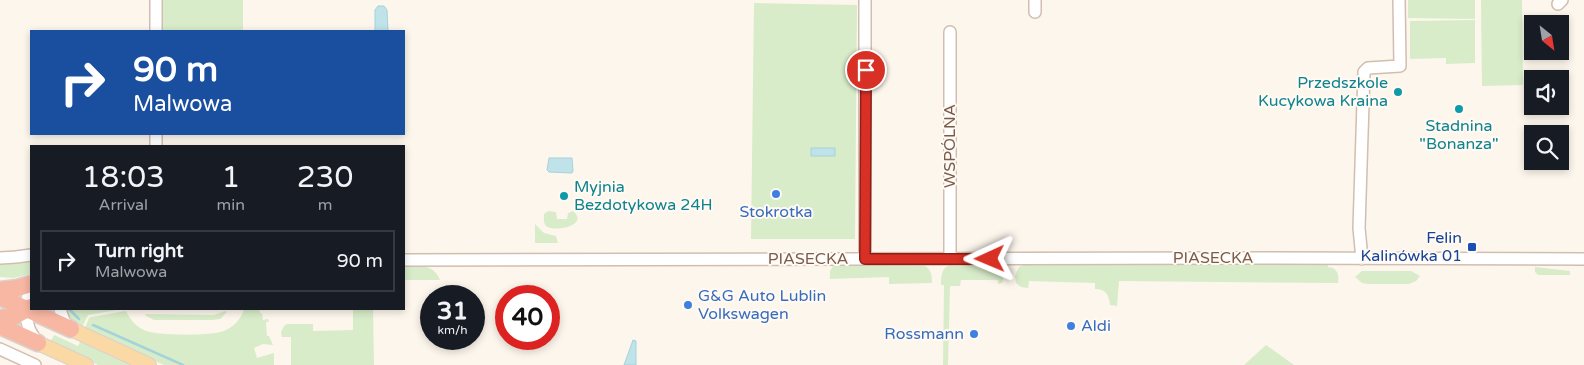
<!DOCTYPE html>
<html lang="en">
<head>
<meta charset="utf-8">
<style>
	body { margin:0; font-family:"Varela Round",sans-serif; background:#242831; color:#f1f3f6; height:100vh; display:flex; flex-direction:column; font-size:19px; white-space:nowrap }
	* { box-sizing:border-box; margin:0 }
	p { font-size:16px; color:#9ea1a6 }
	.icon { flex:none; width:28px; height:28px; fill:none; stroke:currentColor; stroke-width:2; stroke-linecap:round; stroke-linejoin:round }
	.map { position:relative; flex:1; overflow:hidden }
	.sheet { position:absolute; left:30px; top:145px; width:375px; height:165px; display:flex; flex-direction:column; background:#171b24; border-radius:0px; box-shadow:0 2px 8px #0003 }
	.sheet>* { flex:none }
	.guide { position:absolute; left:30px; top:30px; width:375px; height:105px; border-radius:0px; box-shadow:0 2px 8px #0003; background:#1a4fa0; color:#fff; overflow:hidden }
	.needle { width:32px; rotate:150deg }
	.buttons { position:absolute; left:1524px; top:15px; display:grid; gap:10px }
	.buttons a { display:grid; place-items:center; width:45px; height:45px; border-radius:0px; background:#171b24; box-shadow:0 2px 8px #0003; font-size:25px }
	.speed { position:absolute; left:420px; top:285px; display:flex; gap:10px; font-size:25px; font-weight:700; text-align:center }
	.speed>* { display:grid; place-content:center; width:65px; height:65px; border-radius:50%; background:#171b24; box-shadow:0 2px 8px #0003; line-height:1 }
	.speed small { font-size:12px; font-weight:400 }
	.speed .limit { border:8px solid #d22; background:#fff; color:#111 }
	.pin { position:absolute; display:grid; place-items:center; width:42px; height:42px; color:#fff; margin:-21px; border:2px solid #fff; border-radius:50%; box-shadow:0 1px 5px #0007 }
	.me { position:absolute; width:55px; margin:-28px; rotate:269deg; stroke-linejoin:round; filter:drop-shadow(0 0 4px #0008) }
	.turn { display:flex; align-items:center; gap:18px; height:105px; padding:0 20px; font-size:22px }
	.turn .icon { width:65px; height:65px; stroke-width:2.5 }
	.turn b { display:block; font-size:35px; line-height:42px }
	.eta { display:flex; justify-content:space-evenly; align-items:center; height:85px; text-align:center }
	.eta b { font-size:30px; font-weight:600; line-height:35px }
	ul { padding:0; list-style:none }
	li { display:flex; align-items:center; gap:15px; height:62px; margin:0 10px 8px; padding:0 10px; border:2px solid #363941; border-radius:0px }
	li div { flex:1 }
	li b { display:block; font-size:19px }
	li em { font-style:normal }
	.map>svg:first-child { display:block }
	.green { fill:#d8ecc9 }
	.water { fill:#bfe3e8; stroke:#a5d3da }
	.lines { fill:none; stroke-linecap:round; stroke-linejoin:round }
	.stream { stroke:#a5d3da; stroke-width:2.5 }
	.minor-casing { stroke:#d1beb0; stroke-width:14 }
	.major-casing { stroke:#dad1cd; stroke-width:16 }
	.highway-casing { stroke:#dad1cd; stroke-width:19 }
	.minor { stroke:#fff; stroke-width:11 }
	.major { stroke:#fbd9a5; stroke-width:14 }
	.highway { stroke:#f7b7a3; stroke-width:16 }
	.route-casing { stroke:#8d1f18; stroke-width:12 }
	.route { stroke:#d93025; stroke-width:9 }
	.culture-dot { fill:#0f9aa8; stroke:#fffaf3; stroke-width:2 }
	.shop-dot { fill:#3f7fe0; stroke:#fffaf3; stroke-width:2 }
	.transit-dot { fill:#1a4fb4; stroke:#fffaf3; stroke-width:2 }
	.labels { text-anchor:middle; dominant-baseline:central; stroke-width:4; stroke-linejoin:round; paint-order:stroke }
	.culture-label { font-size:16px; fill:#0d838f; stroke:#fffaf3; text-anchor:end }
	.street-label { font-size:16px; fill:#7a5c4d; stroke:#fffaf3 }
	.shop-label { font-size:16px; fill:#366cbe; stroke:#fffaf3; text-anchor:start }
	.transit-label { font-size:16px; fill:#164399; stroke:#fffaf3; text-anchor:end }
</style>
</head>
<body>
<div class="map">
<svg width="1584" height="365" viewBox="0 0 1584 365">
	<rect width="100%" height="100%" fill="#fdf6ec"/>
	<path class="green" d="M 159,0 L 243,0 L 243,31 L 159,31 Z
		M 1408,0 L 1475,0 L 1475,19 L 1408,18 Z
		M 1481,0 L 1522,0 L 1523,85 L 1482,86 Z
		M 754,3 L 857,5 L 855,239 L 751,239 Z
		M 1475,20 L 1475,63 L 1446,64 L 1446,58 L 1410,59 L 1410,21 Z
		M 548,211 L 556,212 L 557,219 L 567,219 L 568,213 L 573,211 C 590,225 555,233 546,226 C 543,223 544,218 544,214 Z
		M 535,224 L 544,233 L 556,236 L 558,243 L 535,243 Z
		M 31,261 L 31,274 L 13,278 L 0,277 L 0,264 L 17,264 Z
		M 987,263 L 987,266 C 998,267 1006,271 1002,283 L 998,284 L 998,280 L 961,280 L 960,286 L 950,286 L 948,365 L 943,365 L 944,285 L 941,285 C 941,279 941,274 944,269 C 951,260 976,264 987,263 Z
		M 920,264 C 931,267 932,274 932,283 L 889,284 L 889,277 L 830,279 L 830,271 L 833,266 Z
		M 1025,264 L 1328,264 L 1328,267 C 1338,268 1339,275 1338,283 L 1119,281 L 1117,306 L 1110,305 C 1109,295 1106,289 1095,289 L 1095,283 L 1029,281 L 1028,288 L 1021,287 L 1016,283 L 1015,276 L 1019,267 Z
		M 404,266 C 419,266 433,263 440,280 L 404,280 Z
		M 1535,267 L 1570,271 L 1570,275 L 1538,275 L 1535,272 Z
		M 1362,271 L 1411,271 L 1420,276 L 1416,281 L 1409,284 L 1368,284 L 1362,283 L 1355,277 Z
		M 64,309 L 122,309 L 88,315 L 82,327 L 69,319 Z
		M 244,309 L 259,309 L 260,313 L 262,313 L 263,320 L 268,319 L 269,322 L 266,322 L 267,336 L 269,336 L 273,345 L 263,344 L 254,348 L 257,358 L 274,353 L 274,365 L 164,365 L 85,328 L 89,318 L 92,317 L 126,311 C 130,319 135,326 144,330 C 155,336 212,336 224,331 C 234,327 241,319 244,309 Z
		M 353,309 L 373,309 L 374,365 L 291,365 L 291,337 L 282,337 L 281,332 L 284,326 L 287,324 L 313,324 L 313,331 L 353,330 Z
		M 225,311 L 227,312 L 220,319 L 213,320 L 154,320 L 146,316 L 145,314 L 214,315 Z
		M 54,335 L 78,346 L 81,340 L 136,365 L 98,365 L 50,343 Z
		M 1266,345 L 1294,365 L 1244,365 Z"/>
	<path class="water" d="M 378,6 L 384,6 L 387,10 L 388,31 L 375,31 L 375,10 Z
		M 811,148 L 835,148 L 835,156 L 811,156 Z
		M 549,158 L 572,158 L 573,171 L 572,173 L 549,172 L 547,170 Z
		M 633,340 L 636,341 L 636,365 L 624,365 Z"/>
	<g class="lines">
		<path class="stream" d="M 69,309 L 79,319
			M 93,325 L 183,365"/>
		<defs>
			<path id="minor" d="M 156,0 L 156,31
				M 1035,0 L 1035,12
				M 1558,4 L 1562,0
				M 950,32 L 950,259
				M 156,134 L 156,146
				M 0,258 L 16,257 L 31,255
				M 865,259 L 865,0
				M 1362,259 L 1359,228 L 1364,72 L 1368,68 L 1400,66 L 1399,0
				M 404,260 L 1237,258 L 1584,259
				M 31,291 C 24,300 25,318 29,328 C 31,334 35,338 38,343
				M 60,309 L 64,321 L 70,328
				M 0,349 L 35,365"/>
			<path id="major" d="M 71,329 L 149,365
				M 38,343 L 86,365"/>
			<path id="highway" d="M 0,290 L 17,288 L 31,284
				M 0,297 L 71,329
				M 0,318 L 13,317 L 31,307
				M 0,326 L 38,343"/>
		</defs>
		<use href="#minor" class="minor-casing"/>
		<use href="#major" class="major-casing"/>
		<use href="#highway" class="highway-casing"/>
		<use href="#minor" class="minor"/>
		<use href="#major" class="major"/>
		<use href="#highway" class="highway"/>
	</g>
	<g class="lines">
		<defs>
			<path id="route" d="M 866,70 L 865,259 L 990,259"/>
		</defs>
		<use href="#route" class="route-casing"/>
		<use href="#route" class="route"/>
	</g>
	<g class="culture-dot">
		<circle cx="1398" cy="92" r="5"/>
		<circle cx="1459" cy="109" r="5"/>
		<circle cx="564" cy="196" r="5"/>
	</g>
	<g class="shop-dot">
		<circle cx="776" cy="194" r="5"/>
		<circle cx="688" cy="305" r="5"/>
		<circle cx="1071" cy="326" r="5"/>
		<circle cx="974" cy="334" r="5"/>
	</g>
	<rect class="transit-dot" x="1467" y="242" width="10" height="10" rx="2.5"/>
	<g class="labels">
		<g class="culture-label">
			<text x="1388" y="83">Przedszkole<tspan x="1388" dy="18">Kucykowa Kraina</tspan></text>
			<text x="1459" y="126" text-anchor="middle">Stadnina<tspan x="1459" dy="18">"Bonanza"</tspan></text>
			<text x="574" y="187" text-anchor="start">Myjnia<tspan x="574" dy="18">Bezdotykowa 24H</tspan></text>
		</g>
		<g class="street-label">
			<text transform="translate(950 146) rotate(-90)">WSPÓLNA</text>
			<text x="1213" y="258">PIASECKA</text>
			<text x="808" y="259">PIASECKA</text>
		</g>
		<g class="shop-label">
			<text x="776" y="212" text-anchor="middle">Stokrotka</text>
			<text x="698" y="296">G&amp;G Auto Lublin<tspan x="698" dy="18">Volkswagen</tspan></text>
			<text x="1081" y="326">Aldi</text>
			<text x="964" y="334" text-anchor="end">Rossmann</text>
		</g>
		<g class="transit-label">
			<text x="1462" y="238">Felin<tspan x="1462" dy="18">Kalinówka 01</tspan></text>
		</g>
	</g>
</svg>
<div class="buttons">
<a><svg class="needle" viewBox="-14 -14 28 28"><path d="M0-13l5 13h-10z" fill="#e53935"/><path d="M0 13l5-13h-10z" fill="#9ea1a6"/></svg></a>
<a><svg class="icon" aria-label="sound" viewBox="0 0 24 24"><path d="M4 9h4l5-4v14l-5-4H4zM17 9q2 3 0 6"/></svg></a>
<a><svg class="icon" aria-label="search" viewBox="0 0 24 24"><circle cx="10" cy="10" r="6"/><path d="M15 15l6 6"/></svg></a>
</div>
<div class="speed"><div>31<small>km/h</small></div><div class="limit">40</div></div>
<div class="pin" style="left:866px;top:70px;background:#d93025"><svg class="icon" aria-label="arrive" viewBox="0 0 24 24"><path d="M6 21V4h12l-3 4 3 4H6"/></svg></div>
<svg class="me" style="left:990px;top:259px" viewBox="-20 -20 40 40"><path d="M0-17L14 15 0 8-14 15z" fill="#d93025" stroke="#fff" stroke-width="4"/></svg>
<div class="guide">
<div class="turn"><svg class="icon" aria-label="right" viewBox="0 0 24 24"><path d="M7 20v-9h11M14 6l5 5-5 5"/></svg><div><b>90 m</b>Malwowa</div></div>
</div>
<section class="sheet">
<div class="eta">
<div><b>18:03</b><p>Arrival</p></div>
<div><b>1</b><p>min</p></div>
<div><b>230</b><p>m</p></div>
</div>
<ul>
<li><svg class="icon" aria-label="right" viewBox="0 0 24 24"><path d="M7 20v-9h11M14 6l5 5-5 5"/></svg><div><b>Turn right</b><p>Malwowa</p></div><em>90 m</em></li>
</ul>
</section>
</div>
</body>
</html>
